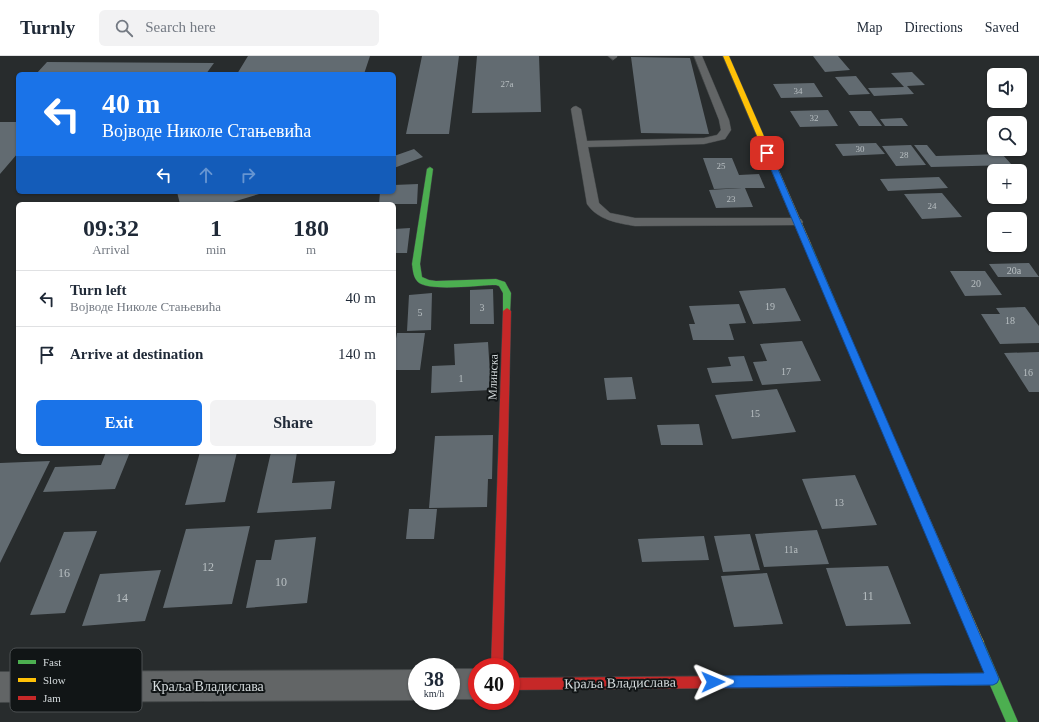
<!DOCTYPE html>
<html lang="en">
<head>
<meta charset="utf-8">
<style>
	body { margin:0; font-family:"Times New Roman",serif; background:#f2f2f3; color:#1f2937; height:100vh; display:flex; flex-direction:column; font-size:15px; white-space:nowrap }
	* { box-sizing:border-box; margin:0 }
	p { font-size:13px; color:#747a83 }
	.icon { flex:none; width:22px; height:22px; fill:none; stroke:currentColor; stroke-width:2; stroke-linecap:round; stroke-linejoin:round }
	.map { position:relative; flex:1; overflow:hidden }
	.sheet { position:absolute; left:16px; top:146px; width:380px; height:252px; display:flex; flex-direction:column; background:#fff; border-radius:6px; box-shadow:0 1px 3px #0004 }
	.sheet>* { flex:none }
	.top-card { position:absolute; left:16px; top:16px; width:380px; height:122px; border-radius:6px; box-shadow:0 1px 3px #0004; background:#1a73e8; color:#fff; overflow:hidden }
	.buttons { position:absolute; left:987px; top:12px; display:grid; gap:8px }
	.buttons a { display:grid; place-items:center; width:40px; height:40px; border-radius:6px; background:#fff; box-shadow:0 1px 3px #0004; font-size:20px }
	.speed { position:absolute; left:408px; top:602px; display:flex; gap:8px; font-size:20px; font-weight:700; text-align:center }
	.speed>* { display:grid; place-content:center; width:52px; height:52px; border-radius:50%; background:#fff; box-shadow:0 1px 3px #0004; line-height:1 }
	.speed small { font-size:10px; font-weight:400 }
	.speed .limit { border:6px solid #d22; background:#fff; color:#111 }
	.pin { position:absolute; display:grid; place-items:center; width:34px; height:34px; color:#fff; margin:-17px; border-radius:8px; box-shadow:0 2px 6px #0006 }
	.me { position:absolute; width:44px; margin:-22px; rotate:89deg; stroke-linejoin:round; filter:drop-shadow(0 0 3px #0008) }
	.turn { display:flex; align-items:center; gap:14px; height:84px; padding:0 20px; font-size:18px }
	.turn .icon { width:52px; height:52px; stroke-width:2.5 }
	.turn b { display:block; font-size:28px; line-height:34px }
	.lanes { display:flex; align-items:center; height:38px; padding:0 20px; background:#0003; justify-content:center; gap:20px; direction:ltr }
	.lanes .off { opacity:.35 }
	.eta { display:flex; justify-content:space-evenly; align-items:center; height:68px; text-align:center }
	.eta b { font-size:24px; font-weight:700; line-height:28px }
	.button { display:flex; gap:8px; margin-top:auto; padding:8px 20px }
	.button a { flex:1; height:46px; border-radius:6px; background:#1a73e8; color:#fff; font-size:16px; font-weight:700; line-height:46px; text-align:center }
	.button a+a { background:#f2f2f3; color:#1f2937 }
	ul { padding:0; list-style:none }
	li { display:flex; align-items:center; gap:12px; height:56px; padding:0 20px; border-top:1px solid #e0e1e3 }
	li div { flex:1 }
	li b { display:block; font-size:15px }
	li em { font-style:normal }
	header { display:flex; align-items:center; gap:24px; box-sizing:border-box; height:56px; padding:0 20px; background:#fff; border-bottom:1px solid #e0e1e3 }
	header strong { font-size:19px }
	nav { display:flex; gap:22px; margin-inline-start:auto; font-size:14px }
	.search { width:280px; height:36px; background:#f2f2f3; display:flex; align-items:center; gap:10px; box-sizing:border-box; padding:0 14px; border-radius:6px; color:#747a83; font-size:15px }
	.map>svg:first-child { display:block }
	.building { fill:#626b71 }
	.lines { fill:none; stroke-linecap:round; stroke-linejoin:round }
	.lane-casing { stroke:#444849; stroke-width:1 }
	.street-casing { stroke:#444849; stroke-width:2 }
	.fast-casing { stroke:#444849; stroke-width:1 }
	.slow-casing { stroke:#444849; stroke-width:1 }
	.jam-casing { stroke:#444849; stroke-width:1 }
	.lane { fill:#626566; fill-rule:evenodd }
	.street { fill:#626566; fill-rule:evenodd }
	.fast { fill:#4caf50; fill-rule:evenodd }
	.slow { fill:#ffc107; fill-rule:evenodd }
	.jam { fill:#c62828; fill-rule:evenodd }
	.route { fill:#1a73e8; stroke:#114b97 }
	.labels { text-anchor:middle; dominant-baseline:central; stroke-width:4; stroke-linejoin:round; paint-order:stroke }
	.far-number-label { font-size:9px; fill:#b8bfc2 }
	.number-label { font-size:10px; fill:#b8bfc2 }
	.street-label { font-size:12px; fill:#d5dbdd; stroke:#111516 }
	.near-number-label { font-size:12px; fill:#b8bfc2 }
	.near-street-label { font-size:14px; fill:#d5dbdd; stroke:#111516 }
	.key { fill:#111516; stroke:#4c5052; stroke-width:1 }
	.key-label { font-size:11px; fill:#d5dbdd }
</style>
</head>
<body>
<header>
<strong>Turnly</strong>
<div class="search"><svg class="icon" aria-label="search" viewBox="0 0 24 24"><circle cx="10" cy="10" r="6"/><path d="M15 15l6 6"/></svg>Search here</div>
<nav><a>Map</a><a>Directions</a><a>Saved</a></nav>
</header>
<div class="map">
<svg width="1039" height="666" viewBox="0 0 1039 666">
	<rect width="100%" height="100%" fill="#282c2d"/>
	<path class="building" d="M 248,0 L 370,0 L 364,18 L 237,18 Z
		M 422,0 L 459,0 L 449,78 L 406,78 Z
		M 477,0 L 539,0 L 541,56 L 472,57 Z
		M 813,0 L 838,0 L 850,14 L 825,16 Z
		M 631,1 L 690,2 L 709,78 L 641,77 Z
		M 47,6 L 214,7 L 206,18 L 36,18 Z
		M 912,16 L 925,29 L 907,30 L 914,38 L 874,40 L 868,32 L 904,31 L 891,17 Z
		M 856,20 L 870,38 L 849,39 L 835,21 Z
		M 814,27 L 823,41 L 781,42 L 773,28 Z
		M 828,54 L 838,70 L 800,71 L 790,55 Z
		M 849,55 L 871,55 L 882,70 L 859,70 Z
		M 902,62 L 908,70 L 885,70 L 880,63 Z
		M 0,66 L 18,66 L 18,97 L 0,118 Z
		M 876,87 L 885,98 L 843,100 L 835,88 Z
		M 911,89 L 926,109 L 896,110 L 882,90 Z
		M 914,89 L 927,89 L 936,100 L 1002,98 L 1012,109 L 931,111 Z
		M 414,93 L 423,101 L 394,112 L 394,100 Z
		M 703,102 L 732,102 L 739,119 L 759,118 L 765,132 L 745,132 L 753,151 L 716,152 L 709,134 L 742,132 L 714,133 Z
		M 939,121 L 948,132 L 888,135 L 880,123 Z
		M 418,128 L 417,148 L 379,148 L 380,136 L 394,136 L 394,129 Z
		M 177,136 L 266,136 L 226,148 L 180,148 Z
		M 942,137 L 962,161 L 922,163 L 904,138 Z
		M 410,172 L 407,197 L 394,197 L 394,173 Z
		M 1029,207 L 1039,221 L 998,221 L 989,208 Z
		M 950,215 L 985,215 L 1002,239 L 965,240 Z
		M 785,232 L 801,265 L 753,268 L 739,235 Z
		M 493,233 L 494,268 L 470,268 L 470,234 Z
		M 432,237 L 431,274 L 407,275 L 409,239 Z
		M 739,248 L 746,267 L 729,268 L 734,284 L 693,284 L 689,268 L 695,268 L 689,250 Z
		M 1025,251 L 1039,270 L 1039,287 L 1000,288 L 981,258 L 1000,258 L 996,252 Z
		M 397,277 L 425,277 L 420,314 L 394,314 L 394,294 Z
		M 802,285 L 821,325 L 762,329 L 753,306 L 767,305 L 760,288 Z
		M 488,286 L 491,334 L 431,337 L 432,310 L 455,309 L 454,288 Z
		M 1039,296 L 1039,336 L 1029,336 L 1004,297 Z
		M 744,300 L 753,325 L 712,327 L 707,312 L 731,310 L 728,301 Z
		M 632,321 L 636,343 L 607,344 L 604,322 Z
		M 777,333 L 796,376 L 732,383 L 715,339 Z
		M 699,368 L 703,389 L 661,389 L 657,369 Z
		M 493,379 L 492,423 L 488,423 L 487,451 L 429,452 L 435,380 Z
		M 106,396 L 130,396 L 115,433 L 43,436 L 55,411 L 101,409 Z
		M 200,396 L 237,396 L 225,446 L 185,449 Z
		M 271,396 L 297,396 L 292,427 L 335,425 L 331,453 L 257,457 Z
		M 50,405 L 0,507 L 0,407 Z
		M 855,419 L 877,469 L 822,473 L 802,423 Z
		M 409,453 L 437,453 L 434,483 L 406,483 Z
		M 250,470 L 232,548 L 163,552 L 186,473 Z
		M 817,474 L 829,508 L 764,511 L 755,478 Z
		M 97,475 L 65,557 L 30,559 L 64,476 Z
		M 750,478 L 760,514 L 723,516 L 714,480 Z
		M 704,480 L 709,504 L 642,506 L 638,483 Z
		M 316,481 L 307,547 L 246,552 L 256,504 L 271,504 L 275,484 Z
		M 888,510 L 911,568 L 846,570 L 826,512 Z
		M 161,514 L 145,565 L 82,570 L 100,518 Z
		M 767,517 L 783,568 L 734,571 L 721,520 Z"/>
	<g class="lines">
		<defs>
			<path id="lane" d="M 608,0 L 617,0 L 617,1 L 613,4 Z
				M 694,0 L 702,0 L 729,64 L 731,74 L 725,83 L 704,88 L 588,91 L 599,147 L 610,157 L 635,162 L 797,162 L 801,163 L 803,166 L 801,169 L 635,170 C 617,167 598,164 587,148 L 571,53 L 573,51 L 576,50 L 581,53 L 587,85 L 704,82 L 717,79 L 721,74 L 719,64 Z"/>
			<path id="street" d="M 451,613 L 477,613 L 477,643 L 451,643 Z
				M 417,614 L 417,644 L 0,646 L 0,616 Z"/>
			<path id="fast" d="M 430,111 L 433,113 L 420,208 L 422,221 L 429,224 L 436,225 L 496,223 L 505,226 L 511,237 L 510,257 L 504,257 L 503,255 L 503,237 L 499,230 L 496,229 C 479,229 429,236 418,226 C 413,221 413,214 412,208 L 427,113 Z
				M 804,186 L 807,186 L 811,188 L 871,329 L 870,332 L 864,332 L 863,329 L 803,188 Z
				M 978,580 L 982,582 L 1018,666 L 1006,666 L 990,629 L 847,631 L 843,629 L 841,625 L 843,621 L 847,619 L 985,617 L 972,586 L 974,582 Z"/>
			<path id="slow" d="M 723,0 L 729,0 L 811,188 L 810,190 L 807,190 L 803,188 Z
				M 867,325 L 870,326 L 871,329 L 982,582 L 984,586 L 982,590 L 978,592 L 974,590 L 863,329 L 864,326 Z"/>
			<path id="jam" d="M 507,252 L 511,255 L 503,611 L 491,611 L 503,255 Z
				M 847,619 L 851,621 L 853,625 L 851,629 L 847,631 L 511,634 L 511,622 Z"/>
		</defs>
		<use href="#lane" class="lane-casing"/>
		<use href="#street" class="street-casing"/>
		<use href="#fast" class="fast-casing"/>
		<use href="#slow" class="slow-casing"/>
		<use href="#jam" class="jam-casing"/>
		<use href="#lane" class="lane"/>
		<use href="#street" class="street"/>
		<use href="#fast" class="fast"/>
		<use href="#slow" class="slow"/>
		<use href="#jam" class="jam"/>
	</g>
	<path class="route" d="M 765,95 L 771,97 L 997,618 L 999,623 L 997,627 L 993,629 L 713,632 L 709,630 L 707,626 L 709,621 L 713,620 L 984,617 L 764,97 Z"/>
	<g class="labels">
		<g class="far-number-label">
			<text x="507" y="28">27a</text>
			<text x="798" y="35">34</text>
			<text x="814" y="62">32</text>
			<text x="860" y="93">30</text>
			<text x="904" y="99">28</text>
			<text x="721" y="110">25</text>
			<text x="731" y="143">23</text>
			<text x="932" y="150">24</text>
		</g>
		<g class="number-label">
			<text x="1014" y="214">20a</text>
			<text x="976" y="227">20</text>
			<text x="770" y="250">19</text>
			<text x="482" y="251">3</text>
			<text x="420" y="256">5</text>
			<text x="1010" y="264">18</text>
			<text x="786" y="315">17</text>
			<text x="1028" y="316">16</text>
			<text x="461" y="322">1</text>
			<text x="755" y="357">15</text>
			<text x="839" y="446">13</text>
			<text x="791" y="493">11a</text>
		</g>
		<g class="street-label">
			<text transform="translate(493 321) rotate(-88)">Млинска</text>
		</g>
		<g class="near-number-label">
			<text x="208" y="511">12</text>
			<text x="64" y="517">16</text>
			<text x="281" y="526">10</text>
			<text x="868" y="540">11</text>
			<text x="122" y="542">14</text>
		</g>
		<g class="near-street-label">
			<text transform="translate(620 627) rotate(-1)">Краља Владислава</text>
			<text x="208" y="630">Краља Владислава</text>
		</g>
	</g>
	<rect x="10" y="592" width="132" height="64" rx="6" class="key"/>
	<rect x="18" y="604" width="18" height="4" fill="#4caf50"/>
	<rect x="18" y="622" width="18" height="4" fill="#ffc107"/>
	<rect x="18" y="640" width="18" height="4" fill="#c62828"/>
	<g class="key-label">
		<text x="43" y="610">Fast</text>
		<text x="43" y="628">Slow</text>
		<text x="43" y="646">Jam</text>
	</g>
</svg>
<div class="buttons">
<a><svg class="icon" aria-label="sound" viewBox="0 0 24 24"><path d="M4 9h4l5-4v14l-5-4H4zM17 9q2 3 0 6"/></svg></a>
<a><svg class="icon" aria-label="search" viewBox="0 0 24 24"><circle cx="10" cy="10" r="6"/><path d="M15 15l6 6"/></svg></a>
<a>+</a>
<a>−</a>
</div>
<div class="speed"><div>38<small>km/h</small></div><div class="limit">40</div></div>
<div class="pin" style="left:767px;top:97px;background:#d93025"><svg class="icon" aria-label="arrive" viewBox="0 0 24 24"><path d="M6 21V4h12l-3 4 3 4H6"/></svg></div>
<svg class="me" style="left:713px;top:626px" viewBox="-20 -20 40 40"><path d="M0-17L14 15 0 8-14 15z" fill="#1a73e8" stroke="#fff" stroke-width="4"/></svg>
<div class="top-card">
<div class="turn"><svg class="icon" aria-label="left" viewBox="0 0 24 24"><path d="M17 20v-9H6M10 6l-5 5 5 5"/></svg><div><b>40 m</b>Војводе Николе Стањевића</div></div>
<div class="lanes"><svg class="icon" aria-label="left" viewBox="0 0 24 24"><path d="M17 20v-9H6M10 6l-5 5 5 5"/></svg><svg class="icon off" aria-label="ahead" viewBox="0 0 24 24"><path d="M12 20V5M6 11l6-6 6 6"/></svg><svg class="icon off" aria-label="right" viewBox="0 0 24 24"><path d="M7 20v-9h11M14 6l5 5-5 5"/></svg></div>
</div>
<section class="sheet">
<div class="eta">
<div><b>09:32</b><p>Arrival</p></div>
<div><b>1</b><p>min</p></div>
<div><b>180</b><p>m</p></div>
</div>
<ul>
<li><svg class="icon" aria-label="left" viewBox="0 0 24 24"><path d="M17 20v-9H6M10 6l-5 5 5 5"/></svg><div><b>Turn left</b><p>Војводе Николе Стањевића</p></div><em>40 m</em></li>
<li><svg class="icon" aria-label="arrive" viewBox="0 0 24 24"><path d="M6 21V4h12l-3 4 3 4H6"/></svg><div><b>Arrive at destination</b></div><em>140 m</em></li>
</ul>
<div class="button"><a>Exit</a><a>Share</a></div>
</section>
</div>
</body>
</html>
